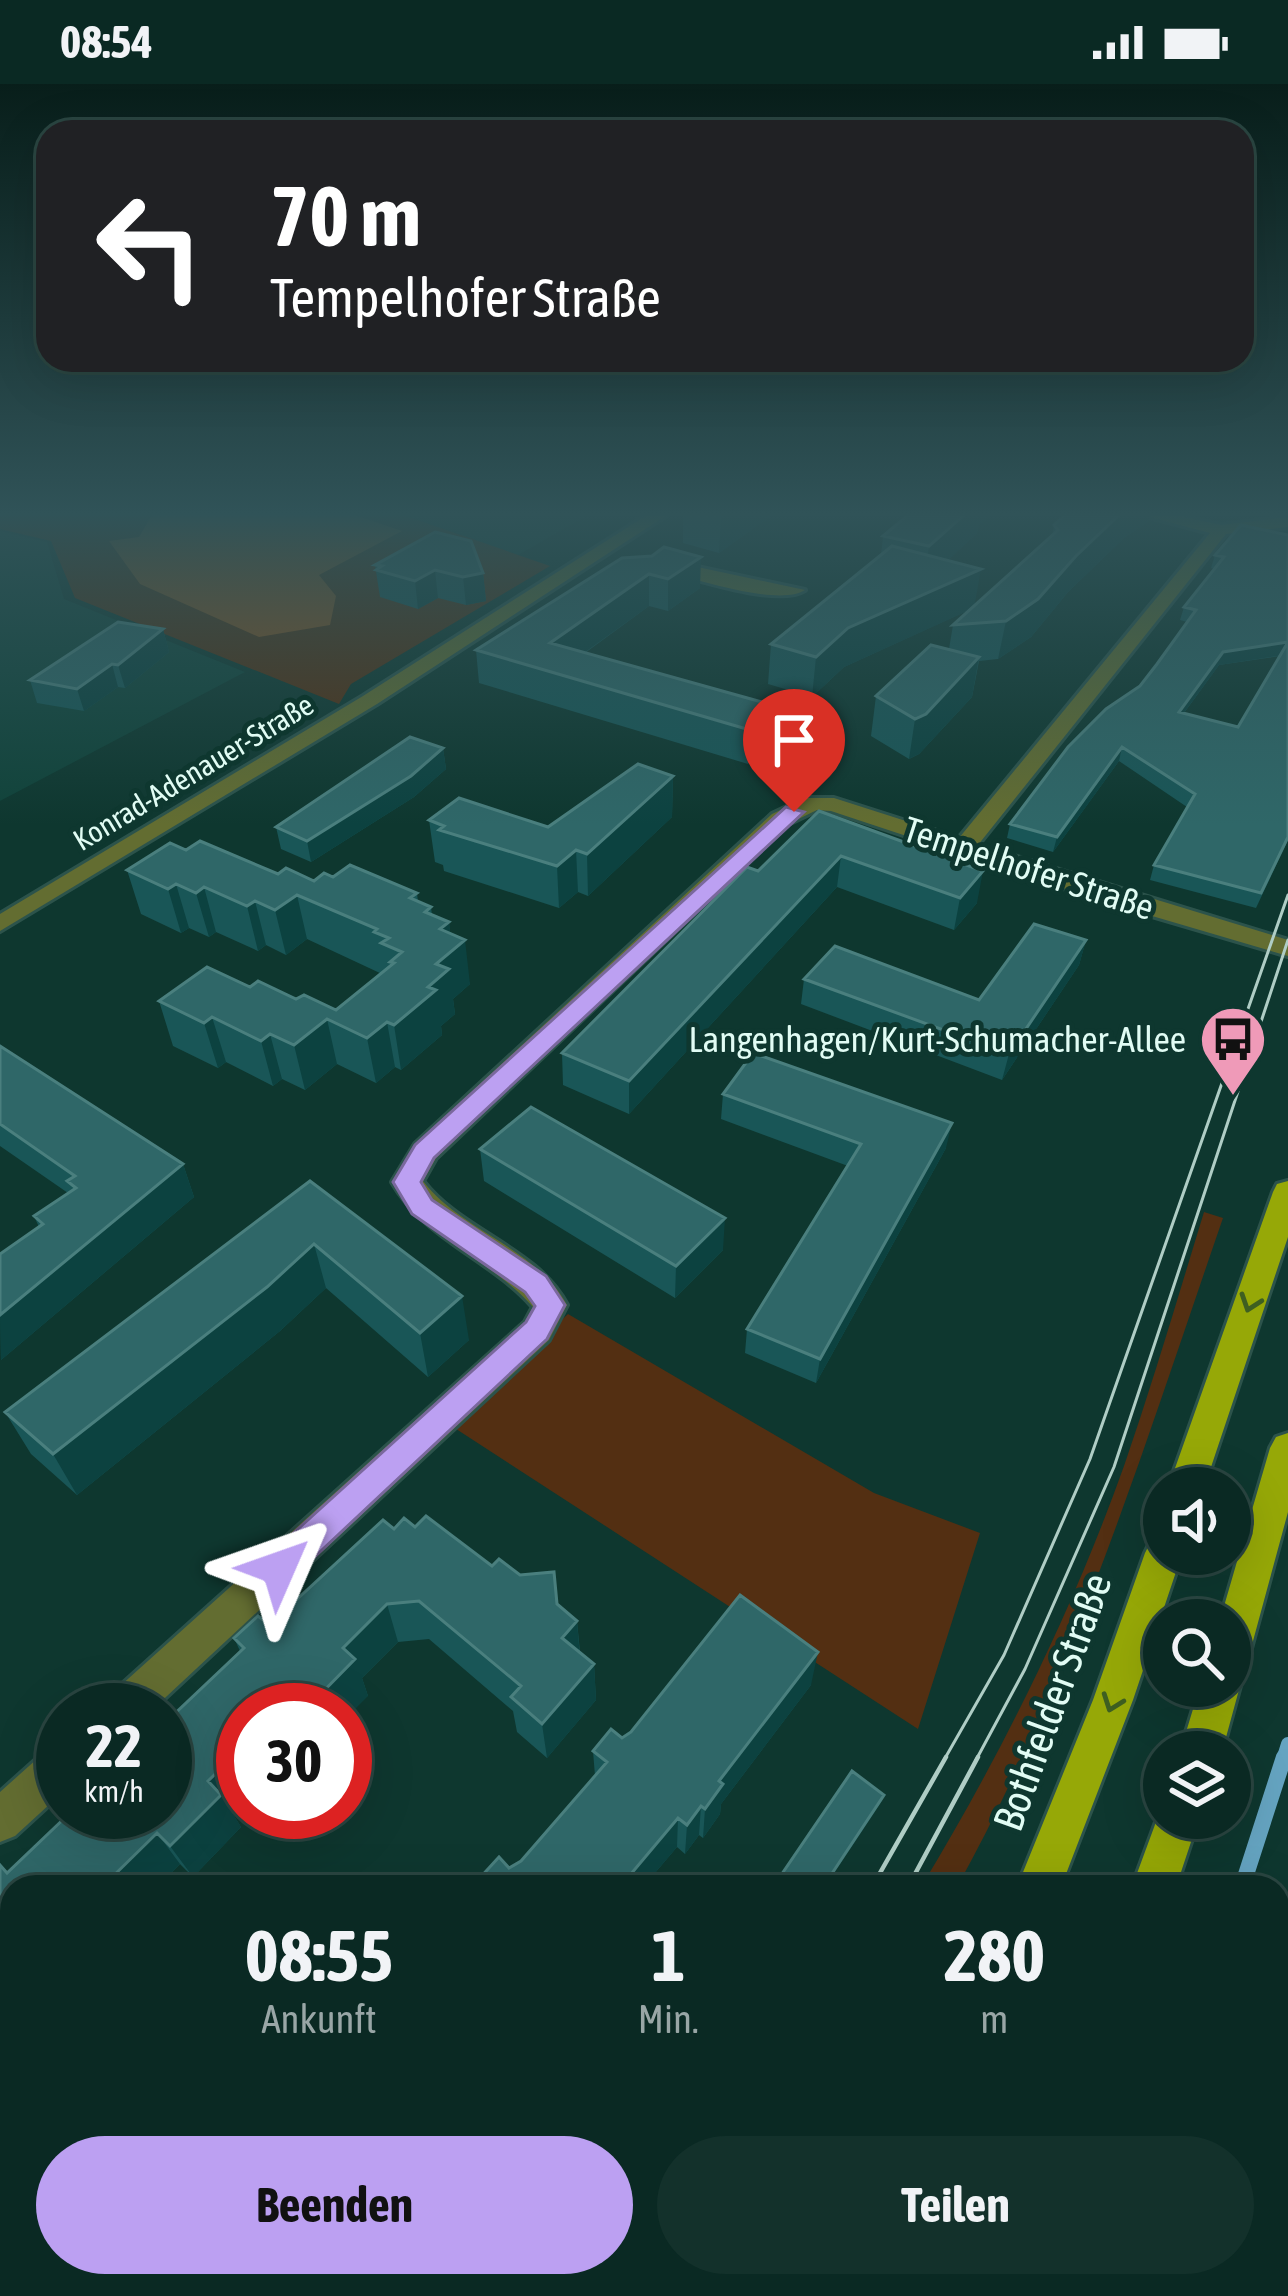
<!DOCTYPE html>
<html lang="de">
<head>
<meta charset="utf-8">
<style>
	body { margin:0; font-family:"Asap Condensed",sans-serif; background:#13312b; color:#f1f3f6; height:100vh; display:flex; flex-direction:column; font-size:45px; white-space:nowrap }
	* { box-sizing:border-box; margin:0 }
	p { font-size:39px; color:#99a6a6 }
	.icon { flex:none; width:66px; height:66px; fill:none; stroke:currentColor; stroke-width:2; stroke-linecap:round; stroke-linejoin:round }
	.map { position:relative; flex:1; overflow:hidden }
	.panel { position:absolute; left:0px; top:1791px; width:1290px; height:423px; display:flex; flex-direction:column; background:#0a2923; border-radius:36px 36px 0 0; box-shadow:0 12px 48px #0002,0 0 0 3px #2a4541 }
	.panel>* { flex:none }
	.top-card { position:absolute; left:36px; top:36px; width:1218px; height:252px; border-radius:36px; box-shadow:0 12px 48px #0002,0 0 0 3px #2a4541; background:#202124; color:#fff; overflow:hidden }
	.tools { position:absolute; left:1143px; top:1383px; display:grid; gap:24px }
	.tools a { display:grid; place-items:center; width:108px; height:108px; border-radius:50%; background:#0a2923; box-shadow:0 12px 48px #0002,0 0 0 3px #2a4541; font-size:60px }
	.speed { position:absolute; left:36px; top:1599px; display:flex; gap:24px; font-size:60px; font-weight:700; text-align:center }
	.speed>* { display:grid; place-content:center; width:156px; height:156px; border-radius:50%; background:#0a2923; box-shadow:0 12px 48px #0002,0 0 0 3px #2a4541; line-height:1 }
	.speed small { font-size:30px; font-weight:400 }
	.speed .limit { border:18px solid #d22; background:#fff; color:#111 }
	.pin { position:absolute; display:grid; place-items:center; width:102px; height:102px; color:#fff; margin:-123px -51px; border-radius:50% 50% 50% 0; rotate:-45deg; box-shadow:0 0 12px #0007 }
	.pin .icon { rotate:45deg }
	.me { position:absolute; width:132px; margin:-66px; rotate:47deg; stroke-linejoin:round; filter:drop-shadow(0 0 9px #0008) }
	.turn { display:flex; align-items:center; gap:42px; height:252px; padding:0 36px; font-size:54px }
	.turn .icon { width:156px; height:156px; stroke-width:2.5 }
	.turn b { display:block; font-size:84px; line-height:102px }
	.eta { display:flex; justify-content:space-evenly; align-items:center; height:204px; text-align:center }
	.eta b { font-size:72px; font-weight:700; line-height:84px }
	.action { display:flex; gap:24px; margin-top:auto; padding:24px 36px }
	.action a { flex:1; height:138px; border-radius:72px; background:#bca0f2; color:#111; font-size:48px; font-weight:700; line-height:138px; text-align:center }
	.action a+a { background:#13312b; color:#f1f3f6 }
	.status { display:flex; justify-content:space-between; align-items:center; height:84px; padding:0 60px; background:#0a2923; direction:ltr }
	.status svg { height:33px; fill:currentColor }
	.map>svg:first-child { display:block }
	.built { fill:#10433a }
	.green { fill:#532f12 }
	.forest { fill:#8c501d }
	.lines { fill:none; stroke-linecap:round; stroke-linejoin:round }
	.stream-far1 { stroke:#65a4c1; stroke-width:14 }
	.stream { stroke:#65a4c1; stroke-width:16 }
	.minor-casing { stroke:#2c534b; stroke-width:6 }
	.major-casing { stroke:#2c534b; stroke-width:6 }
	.minor { fill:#636d31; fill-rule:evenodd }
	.major { fill:#96a807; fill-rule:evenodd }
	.tram-far1 { stroke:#afcdc5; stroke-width:3 }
	.tram { stroke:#afcdc5; stroke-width:4.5 }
	.wall { fill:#195657; fill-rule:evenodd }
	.shaded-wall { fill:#0c4240 }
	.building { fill:#2f6768; stroke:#4a7f7e; stroke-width:3; fill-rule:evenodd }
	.oneway { stroke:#3e5f21 }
	.route { fill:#bca0f2; stroke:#7a689d; stroke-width:3 }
	.labels { text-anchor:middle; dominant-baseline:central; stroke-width:10; stroke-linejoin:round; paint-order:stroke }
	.far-street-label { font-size:30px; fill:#e1fcf4; stroke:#0e372f }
	.street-label { font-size:36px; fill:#e1fcf4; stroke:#0e372f }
	.poi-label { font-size:36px; fill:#e1fcf4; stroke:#0e372f; text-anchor:end }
	.near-street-label { font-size:42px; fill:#e1fcf4; stroke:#0e372f }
</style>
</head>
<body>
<div class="status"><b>08:54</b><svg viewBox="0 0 49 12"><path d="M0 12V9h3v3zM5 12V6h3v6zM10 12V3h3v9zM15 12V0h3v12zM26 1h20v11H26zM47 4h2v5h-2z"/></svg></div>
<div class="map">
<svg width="1288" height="2212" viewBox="0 0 1288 2212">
	<rect width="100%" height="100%" fill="#0e372f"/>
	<path class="built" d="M 403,431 L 588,431 L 518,471 Z
		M 0,447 L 47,458 L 64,515 L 245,588 L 0,717 Z"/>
	<path class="green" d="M 0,431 L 403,431 L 550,482 L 351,600 L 339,620 L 75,514 L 51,457 L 0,445 Z
		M 1204,1128 L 1223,1134 C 1145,1360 1073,1593 957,1803 L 921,1803 C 1001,1671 1072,1528 1124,1382 C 1153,1298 1178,1213 1204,1128 Z
		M 568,1230 L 874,1409 L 980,1449 L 918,1645 L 450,1341 Z"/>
	<path class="forest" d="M 152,431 L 355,431 L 402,447 L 319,491 L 336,512 L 330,541 L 259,553 L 140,500 L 109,457 L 139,453 Z"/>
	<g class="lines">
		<path class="stream-far1" d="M 1283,1676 L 1288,1660"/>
		<path class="stream" d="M 1242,1803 L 1284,1673
			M 1107,2212 L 1112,2202"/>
		<defs>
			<path id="minor" d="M 647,431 L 667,431 L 377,620 L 0,847 L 0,830 L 363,612 Z
				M 1142,431 L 1175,431 L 1221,441 L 1288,433 L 1288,443 L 1226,450 L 978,761 L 1288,856 L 1288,872 L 1108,819 L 831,727 L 817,726 L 788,740 L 436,1074 L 423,1097 C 461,1147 537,1164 567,1221 L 549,1256 L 152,1626 L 103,1626 L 109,1612 L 525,1238 L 533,1223 C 491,1175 425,1155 392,1098 L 415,1060 L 772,730 L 806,714 L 834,714 L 959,754 L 1210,449 Z
				M 660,475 L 805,506 C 777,524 687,492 654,484 L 654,476 Z
				M 63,1659 L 63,1708 L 15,1752 L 0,1758 L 0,1708 L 48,1665 Z
				M 1278,2175 L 1288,2179 L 1288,2212 L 1257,2212 L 1252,2202 L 1278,2202 Z"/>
			<path id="major" d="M 1288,1097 L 1288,1153 L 1204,1404 L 1168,1404 L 1273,1108 L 1277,1100 Z
				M 1288,1349 L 1288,1428 L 1250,1568 L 1244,1581 L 1230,1587 L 1240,1602 L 1222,1668 L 1180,1668 L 1200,1602 L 1230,1602 L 1230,1536 L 1220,1536 L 1270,1364 L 1276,1353 Z
				M 1164,1452 L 1164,1470 L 1182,1470 L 1133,1616 L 1061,1803 L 1017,1803 L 1093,1616 L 1145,1469 L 1151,1457 Z
				M 1163,1719 L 1164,1734 L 1199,1734 L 1176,1803 L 1132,1803 Z
				M 803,2202 L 857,2202 L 853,2212 L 799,2212 Z
				M 940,2202 L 993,2202 L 989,2212 L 936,2212 Z"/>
		</defs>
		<use href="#minor" class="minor-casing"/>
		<use href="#major" class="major-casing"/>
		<use href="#minor" class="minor"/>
		<use href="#major" class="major"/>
		<path class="tram-far1" d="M 944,1676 L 1004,1571 L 1090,1375 L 1288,811
			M 976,1676 L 1025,1585 L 1114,1383 L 1288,856"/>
		<path class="tram" d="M 872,1803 L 946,1673
			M 908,1803 L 978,1673
			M 558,2212 L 567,2202
			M 612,2212 L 621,2202"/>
	</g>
	<path class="wall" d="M 683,431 L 772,431 L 719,469 L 683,459 Z
		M 1149,437 L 1124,454 L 1068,508 L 1031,553 L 998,575 L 979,577 L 972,613 L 919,670 L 909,675 L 871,652 L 876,612 L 949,565 L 953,541 L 971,525 L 844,583 L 812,613 L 768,600 L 771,560 L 881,471 L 883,452 L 979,441 L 977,449 L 947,477 L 974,522 L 1052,451 L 1054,441 Z
		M 1288,451 L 1288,756 L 1256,824 L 1150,796 L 1154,781 L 1187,723 L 1119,677 L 1053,768 L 1007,754 L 1010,740 L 1140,602 L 1187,538 L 1180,536 L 1184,523 L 1215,485 L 1211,484 L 1215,471 ZM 1280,572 L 1238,643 L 1184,629 L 1219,581 Z
		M 622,474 L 700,504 L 668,527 L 649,522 L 585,569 L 773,656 L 748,680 L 479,599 L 476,566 Z
		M 375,481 L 483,489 L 486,517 L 466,521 L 438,514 L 418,525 L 380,513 Z
		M 163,545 L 169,568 L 125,604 L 118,603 L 84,627 L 37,619 L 30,596 Z
		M 443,664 L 446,685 L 414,713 L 311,778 L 281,765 L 276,743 Z
		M 673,692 L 672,733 L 588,812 L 578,808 L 559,824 L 444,787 L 443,781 L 435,778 L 429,736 L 548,743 Z
		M 819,727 L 977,819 L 954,846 L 837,803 L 629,1030 L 563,1001 L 562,969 L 758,787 Z
		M 186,766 L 278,790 L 314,797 L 333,793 L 417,809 L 418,818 L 431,823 L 432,831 L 449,838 L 450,849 L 470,900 L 453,915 L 455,930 L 441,942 L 442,951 L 401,986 L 395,983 L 376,999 L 337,980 L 305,1006 L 282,995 L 273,1002 L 226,978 L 218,984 L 173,962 L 159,917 L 250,903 L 336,926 L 382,890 L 307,855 L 286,871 L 266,861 L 258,867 L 216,848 L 209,853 L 189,844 L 181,849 L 141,830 L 127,786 Z
		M 1086,856 L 1079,881 L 1002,996 L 801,920 L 804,895 L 979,916 Z
		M 0,962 L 183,1080 L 194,1113 L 1,1276 L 0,1170 L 39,1143 L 34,1132 L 68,1109 L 0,1062 Z
		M 723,1010 L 946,1064 L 816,1299 L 745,1269 L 747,1245 L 848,1082 L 721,1035 Z
		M 480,1065 L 723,1166 L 675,1214 L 484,1097 Z
		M 310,1097 L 469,1256 L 428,1293 L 326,1204 L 280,1247 L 77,1411 L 31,1370 L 5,1328 Z
		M 415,1443 L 492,1482 L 557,1521 L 577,1537 L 580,1568 L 594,1580 L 596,1616 L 547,1674 L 517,1648 L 513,1627 L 429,1555 L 398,1558 L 362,1594 L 368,1612 L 243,1626 L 231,1727 L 241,1743 L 193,1793 L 180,1780 L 157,1803 L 12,1803 L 12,1951 L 0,1963 L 0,1780 L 8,1788 L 240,1567 L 234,1554 L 269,1541 L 394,1445 Z
		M 811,1601 L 721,1720 L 720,1730 L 703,1754 L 699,1751 L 685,1770 L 677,1763 L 643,1803 L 480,1803 L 478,1796 L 509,1784 L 521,1777 L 595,1692 L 593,1667 L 622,1654 Z
		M 1288,2139 L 1288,2175 L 1283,2172 Z"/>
	<path class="shaded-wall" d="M 724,431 L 772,431 L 719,469 L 721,434 Z
		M 964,431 L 992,431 L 979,441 L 977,449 L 924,499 L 929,462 Z
		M 1119,431 L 1150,431 L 1149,437 L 1124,454 L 1068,508 L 1031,553 L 998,575 L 1006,537 Z
		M 701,473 L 700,504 L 668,527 L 668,495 Z
		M 981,485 L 974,524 L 844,583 L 812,613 L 816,573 L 848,544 Z
		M 435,486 L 438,514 L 418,525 L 415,497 Z
		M 483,489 L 486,517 L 466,521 L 463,493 Z
		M 649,490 L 649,522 L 556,589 L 550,559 Z
		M 163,545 L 169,568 L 125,604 L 118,581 Z
		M 1288,558 L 1283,571 L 1219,581 L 1175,641 L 1179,628 L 1223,568 Z
		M 979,573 L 972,613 L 919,670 L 909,675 L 915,635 Z
		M 112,580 L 118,603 L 84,627 L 77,605 Z
		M 776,622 L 773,656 L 748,680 L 750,646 Z
		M 1122,663 L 1119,677 L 1053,768 L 1057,753 Z
		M 443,664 L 446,685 L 414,713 L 311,778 L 307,757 Z
		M 673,692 L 672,733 L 588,812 L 587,770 Z
		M 576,766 L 578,808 L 559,824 L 557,782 Z
		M 841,772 L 837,803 L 629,1030 L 629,997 Z
		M 983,787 L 977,819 L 954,846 L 960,814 Z
		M 176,800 L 189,844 L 181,849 L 168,805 Z
		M 204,803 L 216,848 L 209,853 L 196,809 Z
		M 297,811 L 307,855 L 286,871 L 275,826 Z
		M 255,817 L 266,861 L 258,867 L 247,822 Z
		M 449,838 L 452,866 L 465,856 L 470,900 L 453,915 L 455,930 L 441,942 L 442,951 L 401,986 L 394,941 L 428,903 L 436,880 L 440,845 Z
		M 1086,856 L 1079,881 L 1002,996 L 1009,970 Z
		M 212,933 L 226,978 L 218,984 L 204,939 Z
		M 327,935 L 337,980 L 305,1006 L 294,961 Z
		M 387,938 L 395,983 L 376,999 L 367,954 Z
		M 270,950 L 282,995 L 273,1002 L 261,957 Z
		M 952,1039 L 946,1064 L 816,1299 L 820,1275 Z
		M 183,1080 L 194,1113 L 1,1276 L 0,1231 Z
		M 725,1134 L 723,1166 L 675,1214 L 676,1182 Z
		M 314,1160 L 326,1204 L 280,1247 L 77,1411 L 53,1370 Z
		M 462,1212 L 469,1256 L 428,1293 L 420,1249 Z
		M 387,1520 L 398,1558 L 362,1594 L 368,1612 L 345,1635 L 345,1626 L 305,1626 L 343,1564 Z
		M 577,1537 L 580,1574 L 562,1554 Z
		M 818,1568 L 811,1601 L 721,1720 L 720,1730 L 703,1754 L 705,1725 L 719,1697 Z
		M 594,1580 L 596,1616 L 547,1674 L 542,1640 Z
		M 243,1663 L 243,1715 L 231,1727 L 241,1743 L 193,1793 L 170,1762 L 208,1697 Z
		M 884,1711 L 882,1717 L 825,1803 L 823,1803 Z
		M 701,1722 L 699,1751 L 685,1770 L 687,1741 Z
		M 678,1734 L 677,1763 L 643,1803 L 620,1803 Z
		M 157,1749 L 180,1780 L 157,1803 L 102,1803 Z
		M 11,1893 L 12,1951 L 0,1963 L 0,1904 Z
		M 317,2202 L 343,2202 L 334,2212 L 308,2212 Z"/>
	<path class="building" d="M 908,431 L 964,431 L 929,462 L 883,452 Z
		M 1065,431 L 1119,431 L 1076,472 L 1038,515 L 1006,537 L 953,541 L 1058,446 L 1054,441 Z
		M 1241,441 L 1288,451 L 1288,753 L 1261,809 L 1154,781 L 1195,710 L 1122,663 L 1057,753 L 1010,740 L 1068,663 L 1106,625 L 1140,602 L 1157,580 L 1196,526 L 1184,523 L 1224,473 L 1215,471 ZM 1288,558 L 1238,643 L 1179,628 L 1223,568 Z
		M 435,448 L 471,457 L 483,489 L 463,493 L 435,486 L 415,497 L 376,486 L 382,482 L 375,481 Z
		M 892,462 L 981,485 L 848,544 L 816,573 L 771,560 Z
		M 664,463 L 701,473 L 668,495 L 649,490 L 550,559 L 776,622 L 750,646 L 476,566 L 622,474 L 652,472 Z
		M 118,538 L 163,545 L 118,581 L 112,580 L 77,605 L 30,596 Z
		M 931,561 L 979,573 L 926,630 L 915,635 L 876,612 Z
		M 410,653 L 443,664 L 411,692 L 307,757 L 276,743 Z
		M 638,680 L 673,692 L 587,770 L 576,766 L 557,782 L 439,746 L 444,742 L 429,736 L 459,714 L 548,743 Z
		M 819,727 L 983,787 L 960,814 L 841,772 L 629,997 L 562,969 L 747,783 L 758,787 Z
		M 200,757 L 278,790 L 286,784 L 314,797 L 324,789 L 333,793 L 350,781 L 417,809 L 410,814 L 431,823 L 425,828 L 449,838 L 440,845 L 465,856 L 436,880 L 449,885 L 428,903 L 436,906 L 394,941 L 387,938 L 367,954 L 327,935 L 294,961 L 270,950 L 261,957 L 212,933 L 204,939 L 159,917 L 207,883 L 250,903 L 258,897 L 296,915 L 304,911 L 336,926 L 394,879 L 390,878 L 402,868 L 381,859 L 389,854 L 374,848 L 377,845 L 297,811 L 275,826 L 255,817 L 247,822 L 204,803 L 196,809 L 176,800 L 168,805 L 127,786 L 170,759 L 186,766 Z
		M 1034,840 L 1086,856 L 1009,970 L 804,895 L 835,862 L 979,916 Z
		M 0,962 L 183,1080 L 0,1231 L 0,1170 L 43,1140 L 34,1132 L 76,1104 L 67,1097 L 75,1092 L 0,1040 Z
		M 753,969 L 952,1039 L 820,1275 L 747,1245 L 861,1060 L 723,1010 Z
		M 531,1023 L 725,1134 L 676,1182 L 480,1065 Z
		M 310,1097 L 462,1212 L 420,1249 L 314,1160 L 267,1203 L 53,1370 L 5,1328 Z
		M 426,1432 L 492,1482 L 499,1475 L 520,1491 L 554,1488 L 557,1520 L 577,1537 L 562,1554 L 594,1580 L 542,1640 L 511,1613 L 521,1602 L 419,1517 L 387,1520 L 343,1564 L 355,1575 L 305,1626 L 243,1626 L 243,1663 L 208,1697 L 221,1711 L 170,1762 L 157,1749 L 102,1803 L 12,1803 L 12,1894 L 0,1904 L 0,1781 L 7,1789 L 71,1728 L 165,1728 L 165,1639 L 244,1564 L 234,1554 L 258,1532 L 269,1541 L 383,1436 L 394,1445 L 404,1434 L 415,1443 Z
		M 740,1511 L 818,1568 L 719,1697 L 723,1700 L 705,1725 L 701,1722 L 687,1741 L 678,1734 L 620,1803 L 485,1803 L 478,1796 L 499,1773 L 509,1784 L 521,1777 L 607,1678 L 593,1667 L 611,1645 L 622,1654 L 631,1648 Z
		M 852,1687 L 884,1711 L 823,1803 L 773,1803 Z
		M 81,2202 L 317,2202 L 308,2212 L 72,2212 Z
		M 463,2202 L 530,2202 L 522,2212 L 453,2212 Z"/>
	<defs><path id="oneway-chevron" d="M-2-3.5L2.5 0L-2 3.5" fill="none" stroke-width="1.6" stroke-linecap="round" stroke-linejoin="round" transform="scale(3)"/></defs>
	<g class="oneway">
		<use href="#oneway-chevron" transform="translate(1250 1219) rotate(109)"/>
		<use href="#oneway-chevron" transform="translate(1112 1619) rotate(110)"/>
	</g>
	<linearGradient id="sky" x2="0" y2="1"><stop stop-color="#081e1a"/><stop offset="0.58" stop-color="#305358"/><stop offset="1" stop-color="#305358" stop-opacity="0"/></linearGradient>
	<rect width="1288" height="741" fill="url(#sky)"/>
	<path class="route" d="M 786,723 L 804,728 L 434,1074 L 421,1098 L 432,1116 L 546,1192 L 565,1221 L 547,1255 L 291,1495 L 279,1500 L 267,1495 L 262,1484 L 267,1473 L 526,1238 L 535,1222 L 525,1208 L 412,1130 L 393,1098 L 415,1061 Z"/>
	<defs>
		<symbol id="bus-pin" viewBox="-11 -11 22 30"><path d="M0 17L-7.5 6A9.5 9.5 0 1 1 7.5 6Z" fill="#ef9ab8" stroke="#0e372f"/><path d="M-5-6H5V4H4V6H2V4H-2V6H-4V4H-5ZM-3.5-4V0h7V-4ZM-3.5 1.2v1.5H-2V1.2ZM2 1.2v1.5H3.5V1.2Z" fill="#111"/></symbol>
	</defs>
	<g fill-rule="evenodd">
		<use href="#bus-pin" x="1195" y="917" width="76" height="104"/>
	</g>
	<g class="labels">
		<g class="far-street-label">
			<text transform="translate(193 688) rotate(-31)">Konrad-Adenauer-Straße</text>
		</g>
		<g class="street-label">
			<text transform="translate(1029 784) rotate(18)">Tempelhofer Straße</text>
		</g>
		<g class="poi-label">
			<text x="1186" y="955">Langenhagen/Kurt-Schumacher-Allee</text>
		</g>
		<g class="near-street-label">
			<text transform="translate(1052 1618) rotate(-70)">Bothfelder Straße</text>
		</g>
	</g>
</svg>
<div class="tools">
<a><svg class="icon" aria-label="sound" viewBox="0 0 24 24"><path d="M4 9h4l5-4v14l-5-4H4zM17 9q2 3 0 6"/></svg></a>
<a><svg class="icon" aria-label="search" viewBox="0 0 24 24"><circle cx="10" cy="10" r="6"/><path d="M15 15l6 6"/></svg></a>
<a><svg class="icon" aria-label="layers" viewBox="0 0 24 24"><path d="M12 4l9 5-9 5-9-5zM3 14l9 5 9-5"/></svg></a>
</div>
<div class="speed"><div>22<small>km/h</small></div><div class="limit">30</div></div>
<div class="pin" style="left:794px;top:728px;background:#d93025"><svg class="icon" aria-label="arrive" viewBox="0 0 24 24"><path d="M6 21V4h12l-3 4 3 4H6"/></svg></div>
<svg class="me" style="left:279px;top:1484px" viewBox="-20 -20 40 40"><path d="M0-17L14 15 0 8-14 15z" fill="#bca0f2" stroke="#fff" stroke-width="4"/></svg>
<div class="top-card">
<div class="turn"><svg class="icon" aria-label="left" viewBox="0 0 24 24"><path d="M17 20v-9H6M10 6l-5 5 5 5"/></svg><div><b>70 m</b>Tempelhofer Straße</div></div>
</div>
<section class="panel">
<div class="eta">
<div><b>08:55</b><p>Ankunft</p></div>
<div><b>1</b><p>Min.</p></div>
<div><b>280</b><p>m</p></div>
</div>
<div class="action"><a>Beenden</a><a>Teilen</a></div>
</section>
</div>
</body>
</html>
